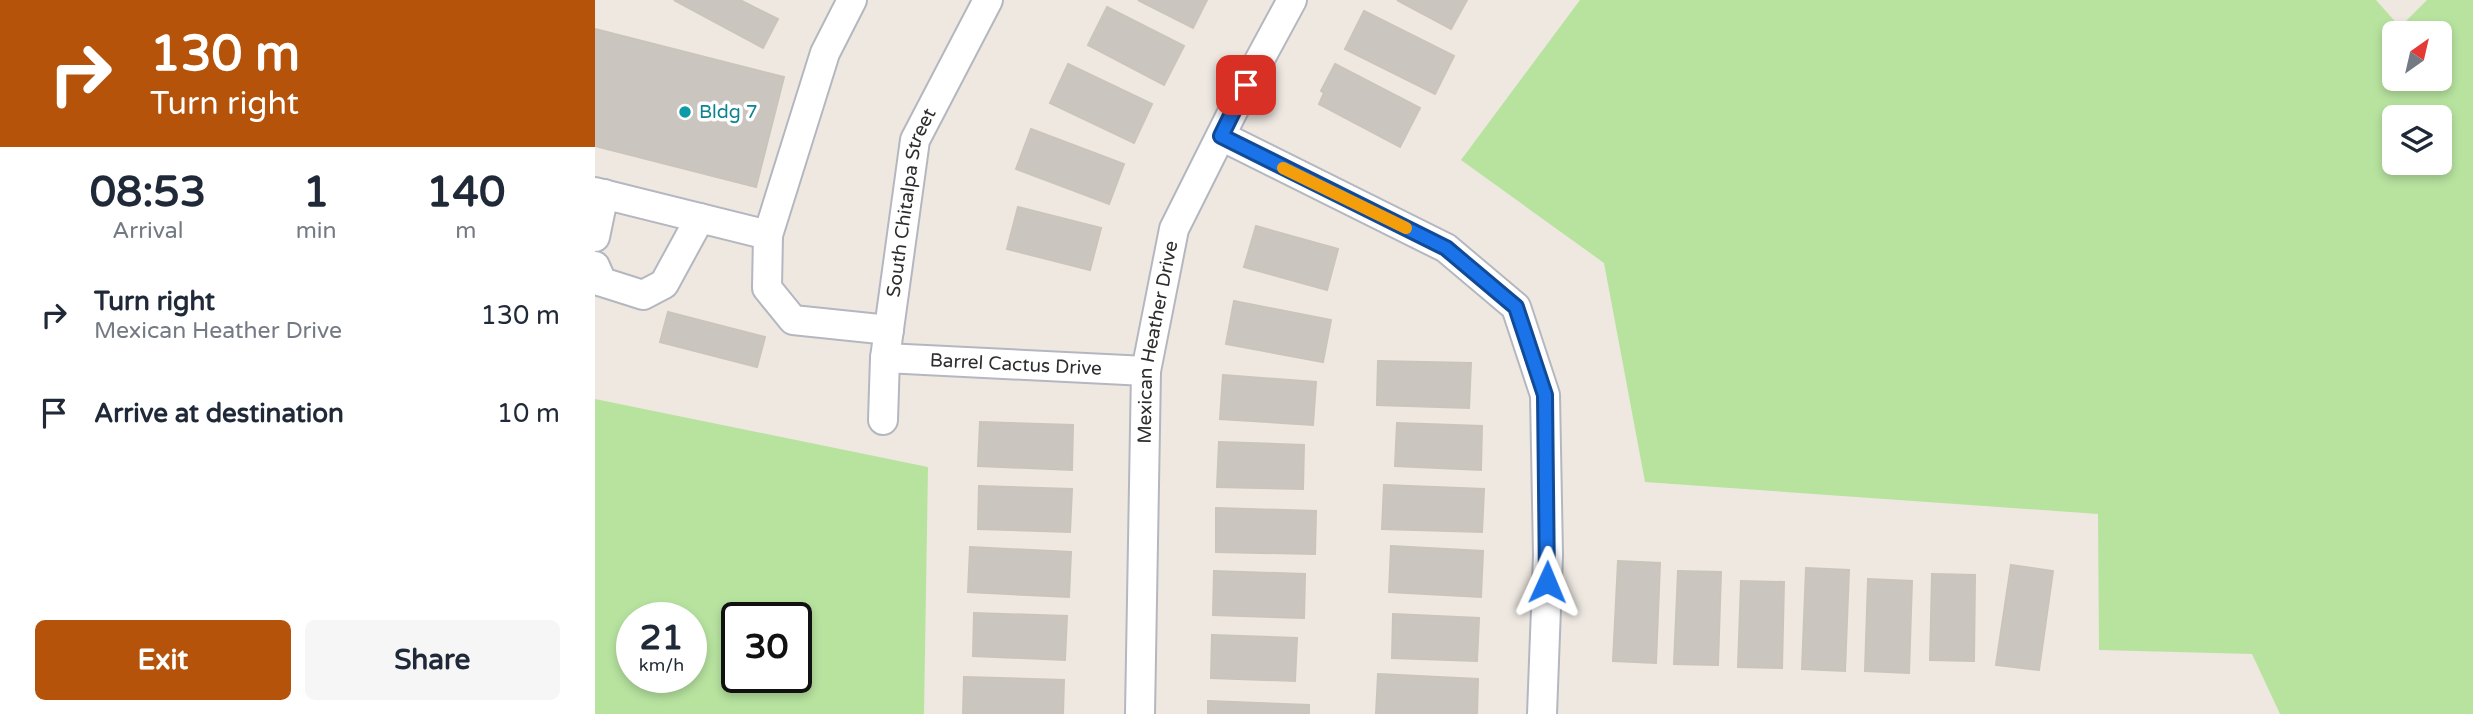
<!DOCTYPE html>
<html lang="en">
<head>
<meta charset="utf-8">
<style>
	body { margin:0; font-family:"Varela Round",sans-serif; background:#f6f6f7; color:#1f2937; height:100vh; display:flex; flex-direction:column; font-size:26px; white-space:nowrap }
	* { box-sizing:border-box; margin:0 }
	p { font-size:23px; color:#747a83 }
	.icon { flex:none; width:38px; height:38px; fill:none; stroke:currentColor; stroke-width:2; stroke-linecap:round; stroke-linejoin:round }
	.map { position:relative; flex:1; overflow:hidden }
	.side { display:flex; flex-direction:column; background:#fff; width:595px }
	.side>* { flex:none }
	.banner { background:#b45309; color:#fff; overflow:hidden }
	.needle { width:46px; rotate:34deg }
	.tools { position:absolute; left:1787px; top:21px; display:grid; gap:14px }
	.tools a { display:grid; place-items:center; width:70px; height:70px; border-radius:10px; background:#fff; box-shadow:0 4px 10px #0003; font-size:35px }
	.speed { position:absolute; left:21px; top:602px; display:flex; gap:14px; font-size:35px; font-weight:700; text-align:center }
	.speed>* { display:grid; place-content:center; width:91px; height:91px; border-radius:50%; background:#fff; box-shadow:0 4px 10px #0003; line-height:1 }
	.speed small { font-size:18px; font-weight:400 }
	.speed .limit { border:4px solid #111; border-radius:10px; background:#fff; color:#111 }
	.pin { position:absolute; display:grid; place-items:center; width:60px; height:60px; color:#fff; margin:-30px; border-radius:14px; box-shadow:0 4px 10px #0006 }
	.me { position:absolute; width:77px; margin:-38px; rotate:1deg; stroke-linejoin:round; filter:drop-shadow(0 0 5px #0008) }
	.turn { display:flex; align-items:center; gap:24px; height:147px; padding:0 35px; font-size:32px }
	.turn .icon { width:91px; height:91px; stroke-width:2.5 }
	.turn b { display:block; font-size:49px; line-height:60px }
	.eta { display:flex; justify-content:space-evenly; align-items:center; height:119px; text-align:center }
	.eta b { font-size:42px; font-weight:700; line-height:49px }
	.cta { display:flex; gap:14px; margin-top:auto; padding:14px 35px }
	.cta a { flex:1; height:80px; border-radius:10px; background:#b45309; color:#fff; font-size:28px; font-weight:700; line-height:80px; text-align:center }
	.cta a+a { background:#f6f6f7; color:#1f2937 }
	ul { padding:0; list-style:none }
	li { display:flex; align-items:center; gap:21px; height:98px; padding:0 35px }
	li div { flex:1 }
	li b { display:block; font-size:26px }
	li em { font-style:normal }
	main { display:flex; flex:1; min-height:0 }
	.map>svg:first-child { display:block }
	.green { fill:#b7e39f; fill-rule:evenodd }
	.building { fill:#cac6bf; stroke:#cac4ba; stroke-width:2 }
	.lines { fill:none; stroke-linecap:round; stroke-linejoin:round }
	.street-casing { stroke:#b4b7c0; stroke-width:32 }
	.street { stroke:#fff; stroke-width:28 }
	.route-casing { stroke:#114b97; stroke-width:18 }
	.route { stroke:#1a73e8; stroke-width:12 }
	.slow { stroke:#f59e0b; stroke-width:12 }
	.culture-dot { fill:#0f9aa8; stroke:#fff; stroke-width:2.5 }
	.labels { text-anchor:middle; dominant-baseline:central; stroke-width:7; stroke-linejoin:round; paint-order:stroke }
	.culture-label { font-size:19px; fill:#0d838f; stroke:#fff; text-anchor:start }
	.street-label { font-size:19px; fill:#2e2e2e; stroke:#fff }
</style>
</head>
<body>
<main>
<section class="side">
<div class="banner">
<div class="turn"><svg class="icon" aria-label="right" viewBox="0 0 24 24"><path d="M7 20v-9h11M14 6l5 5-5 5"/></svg><div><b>130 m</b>Turn right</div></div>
</div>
<div class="eta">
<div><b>08:53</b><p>Arrival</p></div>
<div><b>1</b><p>min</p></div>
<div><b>140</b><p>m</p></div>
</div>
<ul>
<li><svg class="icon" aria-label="right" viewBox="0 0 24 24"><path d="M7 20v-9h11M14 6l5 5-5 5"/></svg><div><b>Turn right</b><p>Mexican Heather Drive</p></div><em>130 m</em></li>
<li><svg class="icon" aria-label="arrive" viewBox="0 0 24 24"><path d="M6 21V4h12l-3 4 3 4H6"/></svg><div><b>Arrive at destination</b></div><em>10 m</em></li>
</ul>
<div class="cta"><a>Exit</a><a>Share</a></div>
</section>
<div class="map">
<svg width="1878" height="714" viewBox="0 0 1878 714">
	<rect width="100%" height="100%" fill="#eee8e1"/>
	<path class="green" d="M 985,0 L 1781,0 L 1805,27 L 1832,0 L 1878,0 L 1878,714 L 1685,714 L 1657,654 L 1504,650 L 1503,514 L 1050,482 L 1009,263 L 866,160 ZM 1799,33 L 1844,33 L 1844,79 L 1799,79 ZM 1799,117 L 1844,117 L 1844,163 L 1799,163 Z
		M 0,399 L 333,467 L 329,714 L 0,714 ZM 37,618 L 96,618 L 96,677 L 37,677 ZM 142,618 L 201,618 L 201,677 L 142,677 Z"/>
	<path class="building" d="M 79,0 L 145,0 L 183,19 L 168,48 Z
		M 543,0 L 612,0 L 598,28 Z
		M 802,0 L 872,0 L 856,29 Z
		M 512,7 L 589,46 L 569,85 L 493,45 Z
		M 769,11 L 859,56 L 840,94 L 750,49 Z
		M 0,29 L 189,77 L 161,187 L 0,146 Z
		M 473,64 L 557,104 L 539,143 L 455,103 Z
		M 740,64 L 825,108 L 805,147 L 724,104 L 729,93 L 726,91 Z
		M 436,129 L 529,164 L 514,204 L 421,169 Z
		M 423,207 L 506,228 L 495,270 L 412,249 Z
		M 661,226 L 743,249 L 732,290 L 649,267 Z
		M 639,301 L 736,320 L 728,362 L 631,344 Z
		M 73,312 L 170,337 L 162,367 L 65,342 Z
		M 783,361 L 876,363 L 874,408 L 782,405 Z
		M 628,375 L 721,382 L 718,425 L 625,419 Z
		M 385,422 L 478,425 L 477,470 L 383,466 Z
		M 802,423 L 887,426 L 886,470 L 800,466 Z
		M 624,442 L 709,445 L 708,489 L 622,487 Z
		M 789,485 L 889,489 L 887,532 L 787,529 Z
		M 384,486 L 477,489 L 475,532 L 383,529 Z
		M 621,508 L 721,511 L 720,554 L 621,552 Z
		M 796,546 L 888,551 L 886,597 L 794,592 Z
		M 375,547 L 476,552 L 474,597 L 373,592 Z
		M 1023,561 L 1065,563 L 1061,663 L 1018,661 Z
		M 1416,565 L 1458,571 L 1444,670 L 1401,665 Z
		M 1211,568 L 1254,570 L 1250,671 L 1207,669 Z
		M 619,571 L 710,574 L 709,618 L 618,615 Z
		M 1083,571 L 1126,572 L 1123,665 L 1079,664 Z
		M 1337,574 L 1380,575 L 1379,661 L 1335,660 Z
		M 1273,579 L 1317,581 L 1314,673 L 1270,671 Z
		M 1146,581 L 1189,582 L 1187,668 L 1143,667 Z
		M 379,613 L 472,616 L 470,660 L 378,656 Z
		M 798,614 L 884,618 L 882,661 L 797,658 Z
		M 617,635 L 702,638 L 700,681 L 616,678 Z
		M 783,674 L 883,679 L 882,714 L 781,714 Z
		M 369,677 L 469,680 L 468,714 L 368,714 Z
		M 613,701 L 714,705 L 714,714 L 613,714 Z"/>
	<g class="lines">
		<defs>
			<g id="street">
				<path d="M 626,136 L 851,248 L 921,307 L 950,395 L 953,555 L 947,714"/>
				<path d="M 0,192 L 173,235 L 172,288 L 198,320 L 294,330"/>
				<path d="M 173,235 L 230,53 L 257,0"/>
				<path d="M 0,237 L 9,194"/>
				<path d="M 0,266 L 7,282 L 48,295 L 69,284 L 105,218"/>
				<path id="s1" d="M 290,358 L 551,371"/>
				<path id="s2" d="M 288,420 L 290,358 L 320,140 L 393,0"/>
				<path id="s3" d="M 545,714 L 551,371 L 579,229 L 651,85 L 697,0"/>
			</g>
		</defs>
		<use href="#street" class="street-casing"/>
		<use href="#street" class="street"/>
	</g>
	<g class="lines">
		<defs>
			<path id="route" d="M 651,85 L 626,136 L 851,248 L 921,307 L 950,395 L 952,582"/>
		</defs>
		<use href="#route" class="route-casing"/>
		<use href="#route" class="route"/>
		<path class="slow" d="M 688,168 L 811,228"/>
	</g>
	<circle class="culture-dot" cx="90" cy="112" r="7"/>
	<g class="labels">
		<g class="culture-label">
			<text x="104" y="112">Bldg 7</text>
		</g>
		<g class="street-label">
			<text stroke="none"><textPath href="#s2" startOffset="220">South Chitalpa Street</textPath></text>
			<text stroke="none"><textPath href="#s3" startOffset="373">Mexican Heather Drive</textPath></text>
			<text stroke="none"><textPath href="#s1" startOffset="131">Barrel Cactus Drive</textPath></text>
		</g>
	</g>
</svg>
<div class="tools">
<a><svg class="needle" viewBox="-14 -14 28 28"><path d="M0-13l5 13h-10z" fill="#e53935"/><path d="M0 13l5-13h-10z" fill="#747a83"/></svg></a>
<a><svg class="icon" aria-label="layers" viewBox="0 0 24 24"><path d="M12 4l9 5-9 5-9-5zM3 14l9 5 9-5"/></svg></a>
</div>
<div class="speed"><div>21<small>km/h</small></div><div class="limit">30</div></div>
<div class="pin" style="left:651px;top:85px;background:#d93025"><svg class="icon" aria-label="arrive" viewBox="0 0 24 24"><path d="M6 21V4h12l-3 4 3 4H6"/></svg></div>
<svg class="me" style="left:952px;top:582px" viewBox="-20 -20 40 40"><path d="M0-17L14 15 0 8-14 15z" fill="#1a73e8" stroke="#fff" stroke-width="4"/></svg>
</div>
</main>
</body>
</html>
